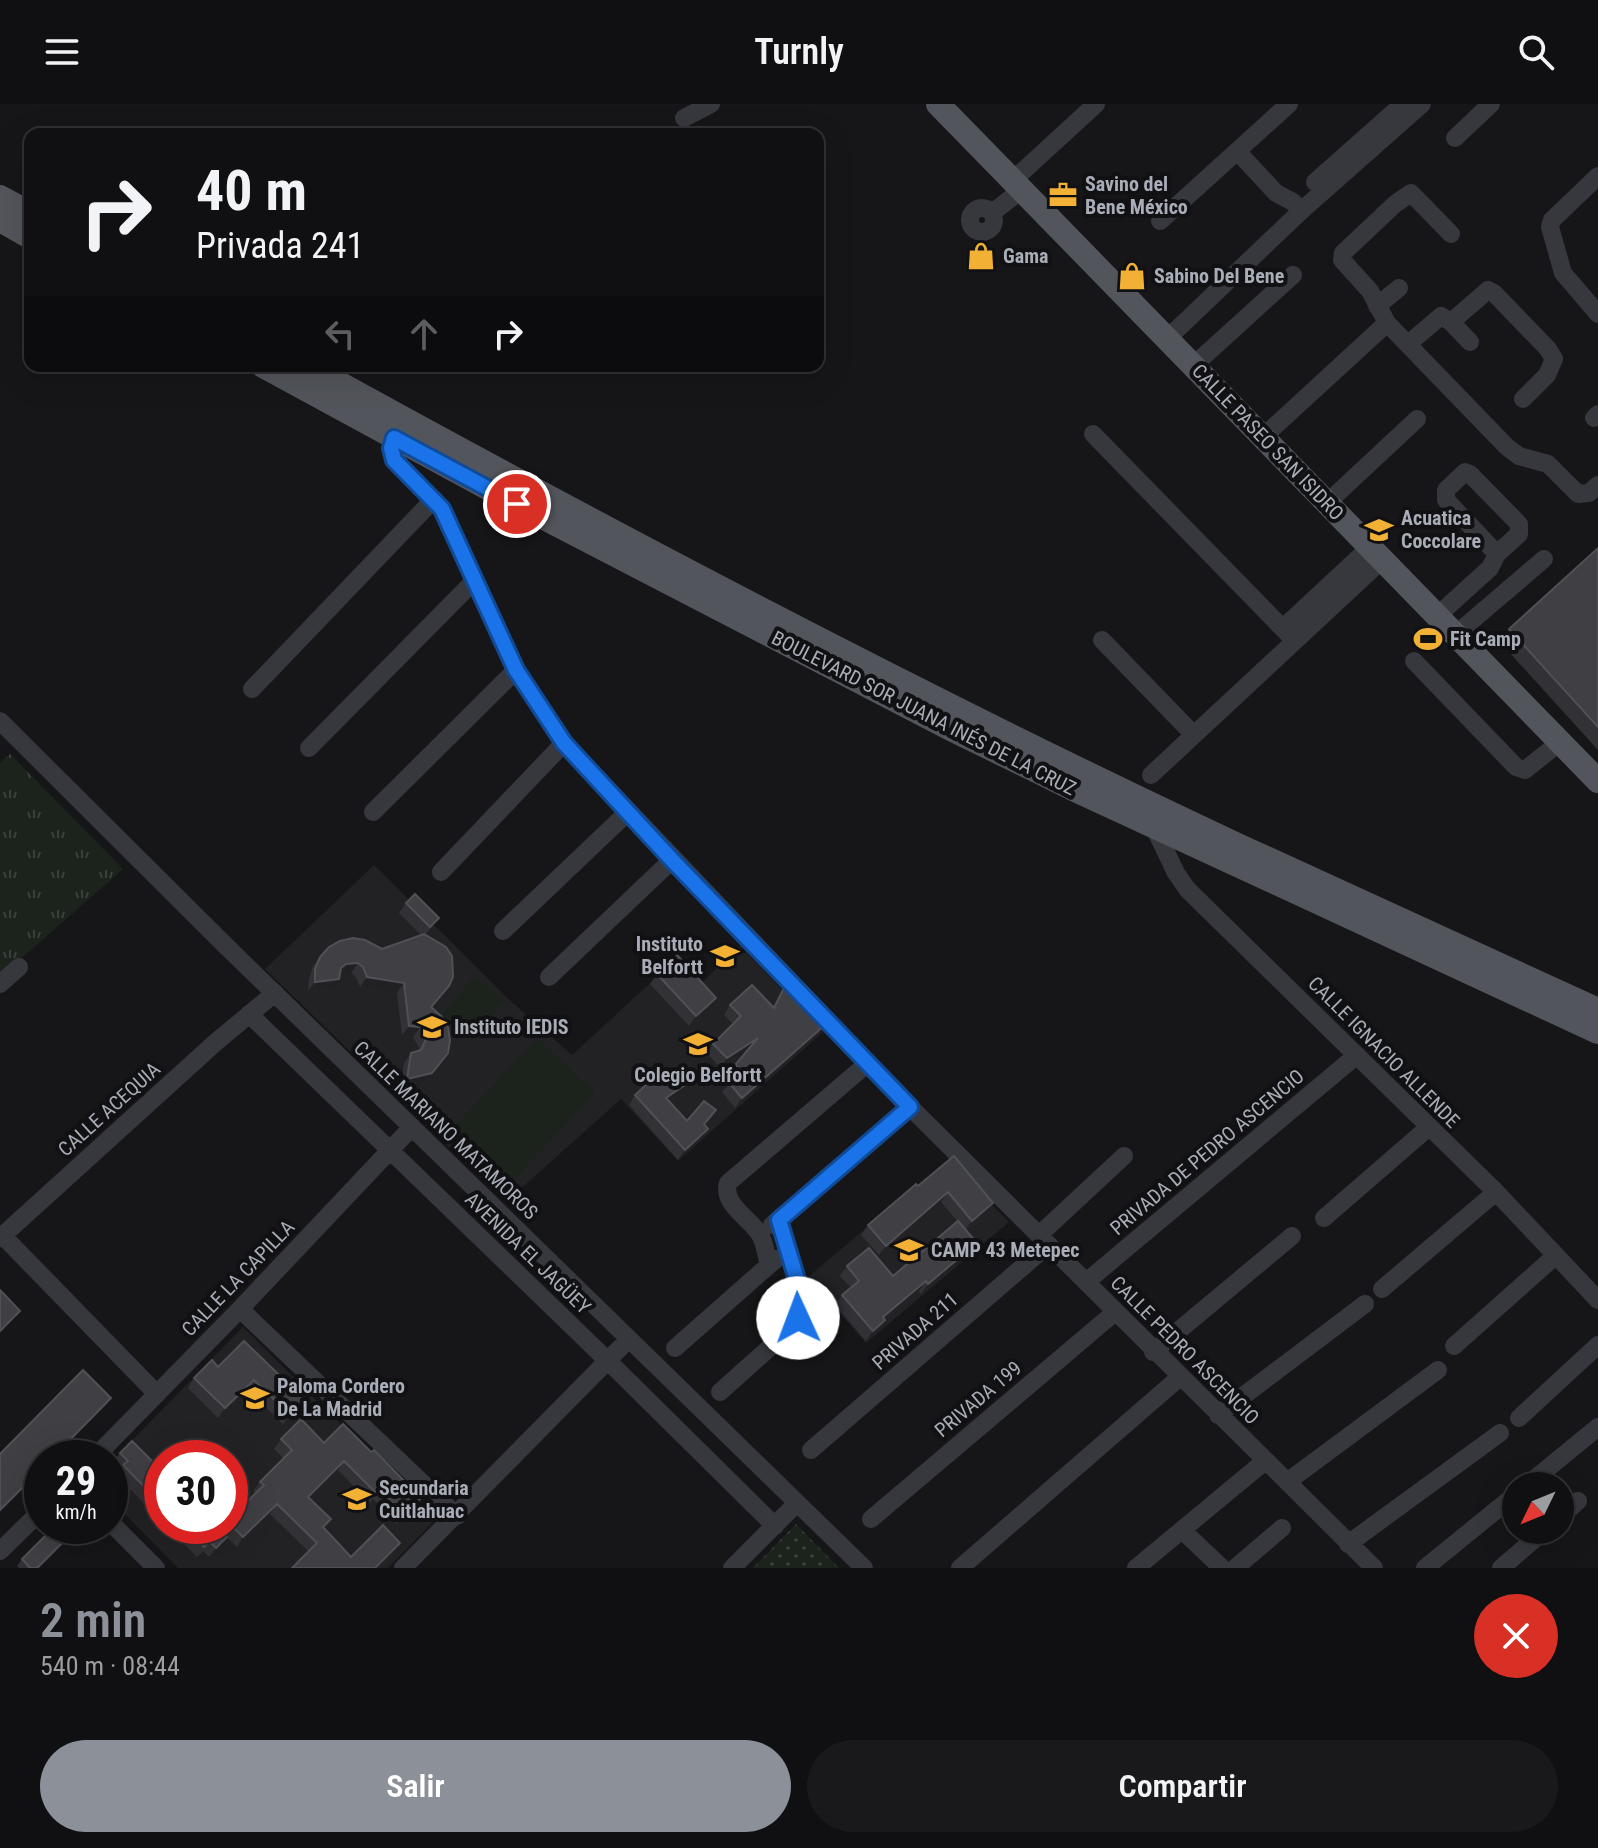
<!DOCTYPE html>
<html lang="es">
<head>
<meta charset="utf-8">
<style>
	body { margin:0; font-family:"Roboto Condensed",sans-serif; background:#19191b; color:#f1f3f6; height:100vh; display:flex; flex-direction:column; font-size:30px; white-space:nowrap }
	* { box-sizing:border-box; margin:0 }
	p { font-size:26px; color:#9c9d9f }
	.icon { flex:none; width:44px; height:44px; fill:none; stroke:currentColor; stroke-width:2; stroke-linecap:round; stroke-linejoin:round }
	.map { position:relative; height:1464px; overflow:hidden }
	.side { display:flex; flex-direction:column; background:#101012; flex:1 }
	.side>* { flex:none }
	.hud { position:absolute; left:24px; top:24px; width:800px; height:244px; border-radius:16px; box-shadow:0 8px 32px #0002,0 0 0 2px #303032; background:#101012; color:#f1f3f6; overflow:hidden }
	.needle { width:52px; rotate:227deg }
	.controls { position:absolute; left:1502px; top:1368px; display:grid; gap:16px }
	.controls a { display:grid; place-items:center; width:72px; height:72px; border-radius:50%; background:#101012; box-shadow:0 8px 32px #0002,0 0 0 2px #303032; font-size:40px }
	.speed { position:absolute; left:24px; top:1336px; display:flex; gap:16px; font-size:40px; font-weight:700; text-align:center }
	.speed>* { display:grid; place-content:center; width:104px; height:104px; border-radius:50%; background:#101012; box-shadow:0 8px 32px #0002,0 0 0 2px #303032; line-height:1 }
	.speed small { font-size:20px; font-weight:400 }
	.speed .limit { border:12px solid #d22; background:#fff; color:#111 }
	.pin { position:absolute; display:grid; place-items:center; width:68px; height:68px; color:#fff; margin:-34px; border:4px solid #fff; border-radius:50%; box-shadow:0 2px 8px #0007 }
	.me { position:absolute; width:88px; margin:-44px; rotate:358deg; stroke-linejoin:round; filter:drop-shadow(0 0 6px #0008) }
	.turn { display:flex; align-items:center; gap:28px; height:168px; padding:0 40px; font-size:36px }
	.turn .icon { width:104px; height:104px; stroke-width:2.5 }
	.turn b { display:block; font-size:56px; line-height:68px }
	.lanes { display:flex; align-items:center; height:76px; padding:0 40px; background:#0003; justify-content:center; gap:40px; direction:ltr }
	.lanes .off { opacity:.35 }
	.round { display:grid; place-items:center; flex:none; width:84px; height:84px; border-radius:42px; background:#19191b }
	.head { display:flex; align-items:center; justify-content:space-between; height:136px; padding:0 40px }
	h1 { font-size:48px; font-weight:600; line-height:60px; color:#8c9099 }
	.button { display:flex; gap:16px; margin-top:auto; padding:16px 40px }
	.button a { flex:1; height:92px; border-radius:48px; background:#8c9099; color:#fff; font-size:32px; font-weight:600; line-height:92px; text-align:center }
	.button a+a { background:#19191b; color:#f1f3f6 }
	header { display:flex; justify-content:space-between; align-items:center; height:104px; padding:0 40px; background:#101012; font-size:36px; font-weight:600 }
	.map>svg:first-child { display:block }
	.built { fill:#222225; fill-rule:evenodd }
	.grass { fill:url(#grass-tufts) }
	.park { fill:url(#park-dots) }
	.pitch { fill:#1c231d }
	.lines { fill:none; stroke-linecap:round; stroke-linejoin:round }
	.minor { stroke:#37383d; stroke-width:18 }
	.major { stroke:#53555c; stroke-width:24 }
	.wall { fill:#323236 }
	.shaded-wall { fill:#212124 }
	.building { fill:#3f3f44; stroke:#4f5156; stroke-width:2 }
	.route-casing { stroke:#114b97; stroke-width:20 }
	.route { stroke:#1a73e8; stroke-width:14 }
	.labels { text-anchor:middle; dominant-baseline:central; stroke-width:8; stroke-linejoin:round; paint-order:stroke }
	.poi-label { font-size:20px; font-weight:bold; fill:#a8adb8; stroke:#111113; text-anchor:start }
	.street-label { font-size:20px; fill:#a8adb8; stroke:#111113 }
</style>
</head>
<body>
<header><svg class="icon" aria-label="menu" viewBox="0 0 24 24"><path d="M4 6h16M4 12h16M4 18h16"/></svg>Turnly<svg class="icon" aria-label="search" viewBox="0 0 24 24"><circle cx="10" cy="10" r="6"/><path d="M15 15l6 6"/></svg></header>
<div class="map">
<svg width="1598" height="1464" viewBox="0 0 1598 1464">
	<defs>
		<pattern id="grass-tufts" width="24" height="20" patternUnits="userSpaceOnUse" patternTransform="scale(2)"><rect width="24" height="20" fill="#1c231d"/><path d="M3 7l-1-3M5 7V3M7 7l1-3M15 17l-1-3M17 17v-4M19 17l1-3" fill="none" stroke="#3a403c"/></pattern>
		<pattern id="park-dots" width="8" height="8" patternUnits="userSpaceOnUse" patternTransform="scale(2)"><rect width="8" height="8" fill="#1c231d"/><path d="M2 2h.1M6 6h.1" fill="none" stroke="#3a403c" stroke-width="1.8" stroke-linecap="round"/></pattern>
	</defs>
	<rect width="100%" height="100%" fill="#161618"/>
	<path class="built" d="M 374,761 L 506,893 L 572,951 L 672,859 L 696,884 L 740,842 L 823,928 L 678,1057 L 621,995 L 506,1098 L 265,865 Z
		M 947,1056 L 1009,1118 L 866,1239 L 808,1173 Z
		M 243,1223 L 436,1415 L 388,1464 L 178,1464 L 110,1395 L 110,1359 ZM 162,1354 L 230,1354 L 230,1422 L 162,1422 Z"/>
	<path class="grass" d="M 10,650 L 123,765 L 0,873 L 0,659 Z"/>
	<path class="park" d="M 796,1420 L 839,1464 L 753,1464 Z"/>
	<path class="pitch" d="M 474,872 L 504,897 L 471,936 L 442,911 Z
		M 538,935 L 595,989 L 509,1080 L 451,1026 Z"/>
	<g class="lines">
		<path class="minor" d="M 684,14 L 711,0
			M 1455,34 L 1491,0
			M 1237,47 L 1276,89 L 1293,98 L 1301,107
			M 1598,72 L 1552,116 L 1550,123 L 1563,169 L 1598,210
			M 1011,78 L 1096,0
			M 1315,78 L 1403,0
			M970 116a12 12 0 1 1 24 0a12 12 0 1 1-24 0Z
			M 992,109 L 1020,87
			M 1160,117 L 1289,0
			M 1451,130 L 1411,89 L 1395,100 L 1343,149 L 1342,156 L 1370,187 L 1387,219 L 1507,343 L 1519,352 L 1548,360 L 1578,390 L 1589,389 L 1598,381
			M 1377,202 L 1399,184
			M 1451,218 L 1488,186 L 1494,189 L 1548,245 L 1554,255 L 1547,271 L 1523,295
			M 1168,234 L 1301,107 L 1422,0
			M 1408,240 L 1441,212 L 1451,218 L 1470,238
			M 1194,261 L 1293,171
			M 1594,314 L 1598,310
			M 398,323 L 391,344 L 394,356 L 442,405 L 516,566 L 564,639 L 910,1003 L 1374,1464
			M 1093,330 L 1295,537
			M 1263,333 L 1387,219
			M 1465,368 L 1470,370 L 1519,420 L 1519,430 L 1497,450 L 1446,396 L 1446,386 Z
			M 1327,399 L 1417,315
			M 1437,512 L 1490,464 L 1497,450
			M 1283,524 L 1370,443
			M 1455,531 L 1544,455
			M 1102,536 L 1194,631
			M 1414,557 L 1516,663 L 1525,666 L 1560,638
			M 252,585 L 434,395
			M 0,617 L 224,840 L 864,1464
			M 309,644 L 475,476
			M 1151,671 L 1382,456
			M 373,708 L 516,566
			M 1153,721 L 1176,769 L 1187,785 L 1496,1088 L 1598,1196
			M 441,768 L 564,639
			M 503,827 L 628,708
			M 549,873 L 672,756
			M 0,880 L 19,863
			M 249,910 L 608,1257 L 775,1422
			M 1324,1114 L 1429,1023
			M 772,1121 L 910,1003
			M 1039,1131 L 1124,1052
			M 3,1132 L 157,1290
			M 0,1134 L 216,938 L 275,889
			M 769,1161 C 766,1151 765,1137 759,1129 C 748,1113 722,1100 728,1079 L 868,959
			M 1086,1178 L 1357,951
			M 1382,1185 L 1496,1088
			M 240,1205 L 457,1412
			M 1454,1242 L 1554,1153
			M 675,1244 L 776,1155
			M 1153,1248 L 1292,1132
			M 720,1288 L 788,1227 L 798,1214 L 801,1189 L 779,1116
			M 1218,1311 L 1365,1200
			M 1519,1314 L 1598,1241
			M 811,1346 L 1048,1141
			M 94,1354 L 240,1205 L 412,1023
			M 1287,1378 L 1438,1266
			M 1526,1382 L 1598,1323
			M 1560,1413 L 1578,1397
			M 871,1415 L 1114,1209
			M 110,1418 L 156,1464
			M 1183,1427 L 1222,1464
			M 1348,1440 L 1500,1329
			M 0,1447 L 42,1406
			M 403,1464 L 628,1236
			M 732,1464 L 797,1399
			M 960,1464 L 1180,1273
			M 1136,1464 L 1265,1357
			M 1235,1464 L 1282,1424
			M 1425,1464 L 1516,1390
			M 1501,1464 L 1545,1426"/>
		<path class="major" d="M 938,0 L 1598,677
			M 0,93 L 30,109
			M 0,116 L 30,133
			M 263,262 L 517,400 L 951,625 L 1071,684 L 1598,928
			M 308,262 C 614,431 925,595 1242,743 C 1360,798 1479,852 1598,906"/>
	</g>
	<path class="wall" d="M 1598,444 L 1598,646 L 1500,538 L 1509,525 Z
		M 406,799 L 439,814 L 425,831 L 449,882 L 432,903 L 441,958 L 425,979 L 400,984 L 404,959 L 411,949 L 418,947 L 419,944 L 413,933 L 402,932 L 397,889 L 360,883 L 356,873 L 351,869 L 340,869 L 332,885 L 308,887 L 309,875 L 313,862 L 320,853 L 382,845 L 421,831 L 399,809 Z
		M 657,870 L 710,903 L 689,922 L 650,880 Z
		M 786,880 L 801,896 L 819,930 L 735,1004 L 722,988 L 734,974 L 728,971 L 748,946 L 720,964 L 707,949 L 713,940 L 733,920 L 724,911 L 730,901 L 773,903 Z
		M 664,975 L 681,989 L 669,997 L 687,1017 L 705,1021 L 701,1035 L 678,1056 L 629,1001 L 635,991 Z
		M 918,1082 L 993,1099 L 987,1108 L 966,1126 L 977,1139 L 970,1149 L 921,1190 L 919,1187 L 885,1216 L 878,1226 L 866,1237 L 835,1201 L 842,1191 L 851,1184 L 840,1172 L 847,1162 L 893,1172 L 958,1118 L 941,1098 L 879,1151 L 861,1131 L 868,1121 Z
		M 244,1237 L 306,1297 L 299,1307 L 283,1320 L 247,1285 L 218,1314 L 188,1284 L 194,1274 L 218,1263 Z
		M 281,1335 L 324,1339 L 371,1348 L 421,1394 L 414,1404 L 397,1420 L 373,1395 L 370,1399 L 338,1366 L 309,1394 L 324,1425 L 351,1453 L 400,1439 L 394,1448 L 378,1464 L 292,1464 L 308,1447 L 270,1410 L 237,1443 L 223,1429 L 227,1433 L 220,1442 L 209,1453 L 203,1447 L 197,1453 L 167,1422 L 216,1422 L 221,1427 L 225,1422 L 230,1422 L 230,1415 L 255,1389 L 253,1387 L 260,1378 L 284,1355 L 274,1345 Z
		M 120,1349 L 162,1367 L 162,1417 L 116,1371 L 120,1365 L 114,1359 Z
		M 81,1422 L 39,1464 L 19,1464 L 17,1462 L 22,1455 Z"/>
	<path class="shaded-wall" d="M 358,859 L 351,869 L 339,870 L 341,864 L 346,860 Z
		M 367,873 L 404,879 L 397,889 L 360,883 Z
		M 339,875 L 332,885 L 308,887 L 315,878 Z
		M 716,894 L 710,903 L 689,922 L 696,912 Z
		M 825,921 L 819,930 L 735,1004 L 742,994 Z
		M 409,922 L 420,923 L 413,933 L 402,932 Z
		M 758,934 L 752,944 L 720,964 L 727,954 Z
		M 448,949 L 425,979 L 400,984 L 407,975 Z
		M 688,979 L 681,989 L 659,1003 L 666,994 Z
		M 708,1025 L 701,1035 L 678,1056 L 685,1046 Z
		M 948,1088 L 941,1098 L 879,1151 L 886,1142 Z
		M 993,1099 L 987,1108 L 965,1126 L 972,1117 Z
		M 977,1139 L 970,1149 L 921,1190 L 928,1180 Z
		M 926,1177 L 919,1187 L 876,1223 L 883,1213 Z
		M 885,1216 L 878,1226 L 866,1237 L 873,1227 Z
		M 254,1276 L 247,1285 L 218,1314 L 225,1304 Z
		M 111,1294 L 106,1301 L 54,1354 L 52,1354 Z
		M 306,1297 L 299,1307 L 283,1320 L 290,1311 Z
		M 344,1357 L 338,1366 L 301,1402 L 308,1393 Z
		M 42,1364 L 42,1366 L 0,1408 L 0,1406 Z
		M 421,1394 L 414,1404 L 397,1420 L 404,1411 Z
		M 277,1400 L 270,1410 L 237,1443 L 243,1433 Z
		M 79,1422 L 81,1422 L 39,1464 L 37,1464 Z
		M 227,1433 L 220,1442 L 209,1453 L 216,1444 Z
		M 400,1439 L 394,1448 L 378,1464 L 375,1464 Z"/>
	<path class="building" d="M 1598,444 L 1598,623 L 1509,525 Z
		M 415,790 L 439,814 L 430,823 L 406,799 Z
		M 424,830 L 446,843 L 452,852 L 453,873 L 449,882 L 431,903 L 441,912 L 448,923 L 450,936 L 448,949 L 432,969 L 407,975 L 411,949 L 421,946 L 426,935 L 420,923 L 409,922 L 404,879 L 367,873 L 363,863 L 358,859 L 346,860 L 341,864 L 339,875 L 315,878 L 315,865 L 320,853 L 329,843 L 340,837 L 353,834 L 365,836 L 382,845 Z
		M 677,851 L 716,894 L 696,912 L 657,870 Z
		M 786,880 L 803,892 L 801,896 L 825,921 L 742,994 L 729,979 L 743,966 L 735,961 L 758,934 L 727,954 L 713,940 L 741,912 L 730,901 L 752,881 L 774,904 Z
		M 680,965 L 688,979 L 666,994 L 687,1017 L 704,997 L 716,1006 L 704,1020 L 708,1025 L 685,1046 L 635,991 L 660,968 L 664,975 Z
		M 954,1052 L 993,1099 L 972,1117 L 948,1088 L 886,1142 L 868,1121 L 916,1080 L 918,1082 Z
		M 958,1117 L 977,1139 L 928,1180 L 926,1177 L 883,1213 L 885,1216 L 873,1227 L 842,1191 L 859,1177 L 847,1162 L 869,1144 L 893,1172 Z
		M 0,1186 L 20,1207 L 0,1227 Z
		M 244,1237 L 306,1297 L 290,1311 L 254,1276 L 225,1304 L 194,1274 L 212,1256 L 218,1263 Z
		M 83,1266 L 111,1294 L 52,1354 L 42,1354 L 42,1364 L 0,1406 L 0,1350 Z
		M 301,1315 L 324,1339 L 343,1320 L 371,1348 L 374,1346 L 421,1394 L 404,1411 L 380,1386 L 376,1389 L 344,1357 L 308,1393 L 331,1415 L 323,1423 L 351,1453 L 383,1421 L 400,1439 L 375,1464 L 292,1464 L 317,1439 L 277,1400 L 243,1433 L 230,1420 L 230,1415 L 264,1381 L 260,1378 L 292,1346 L 281,1335 Z
		M 132,1337 L 162,1367 L 162,1401 L 123,1361 L 128,1357 L 120,1349 Z
		M 55,1422 L 79,1422 L 37,1464 L 30,1464 L 22,1455 Z
		M 183,1422 L 216,1422 L 227,1433 L 216,1444 L 209,1437 L 204,1443 Z"/>
	<g class="lines">
		<defs>
			<path id="route" d="M 517,400 L 394,334 L 391,344 L 394,356 L 442,405 L 516,566 L 564,639 L 672,756 L 910,1003 L 779,1116 L 801,1189 L 798,1214"/>
		</defs>
		<use href="#route" class="route-casing"/>
		<use href="#route" class="route"/>
	</g>
	<defs>
		<symbol id="office-bare" viewBox="-9 -9 18 18"><path d="M-6-3h4V-5.5h4V-3h4V5H-6ZM-1-4.5V-3h2v-1.5ZM-6 0V1H6V0Z" fill="#f2b134" stroke="#111113" stroke-width="2.5" paint-order="stroke"/></symbol>
		<symbol id="shop-bare" viewBox="-9 -9 18 18"><path d="M-5-2.5h2.3a2.7 3.5 0 0 1 5.4 0H5L5.5 6h-11ZM-1.5-2.5h3a1.5 2.3 0 0 0-3 0Z" fill="#f2b134" stroke="#111113" stroke-width="2.5" paint-order="stroke"/></symbol>
		<symbol id="school-bare" viewBox="-9 -9 18 18"><path d="M0-5L7-2L0 1L-7-2ZM-4 1L0 2.5L4 1V4Q0 6-4 4Z" fill="#f2b134" stroke="#111113" stroke-width="2.5" paint-order="stroke"/></symbol>
		<symbol id="stadium-bare" viewBox="-9 -9 18 18"><path d="M0-5a6.5 5 0 1 0 0 10a6.5 5 0 1 0 0-10ZM-3.5-1.8h7v3.6h-7Z" fill="#f2b134" stroke="#111113" stroke-width="2.5" paint-order="stroke"/></symbol>
	</defs>
	<g fill-rule="evenodd">
		<use href="#office-bare" x="1043" y="71" width="40" height="40"/>
		<use href="#shop-bare" x="961" y="132" width="40" height="40"/>
		<use href="#shop-bare" x="1112" y="152" width="40" height="40"/>
		<use href="#school-bare" x="1359" y="406" width="40" height="40"/>
		<use href="#stadium-bare" x="1408" y="515" width="40" height="40"/>
		<use href="#school-bare" x="705" y="832" width="40" height="40"/>
		<use href="#school-bare" x="412" y="903" width="40" height="40"/>
		<use href="#school-bare" x="678" y="920" width="40" height="40"/>
		<use href="#school-bare" x="889" y="1126" width="40" height="40"/>
		<use href="#school-bare" x="235" y="1274" width="40" height="40"/>
		<use href="#school-bare" x="337" y="1375" width="40" height="40"/>
	</g>
	<g class="labels">
		<g class="poi-label">
			<text x="1085" y="80">Savino del<tspan x="1085" dy="23">Bene México</tspan></text>
			<text x="1003" y="152">Gama</text>
			<text x="1154" y="172">Sabino Del Bene</text>
			<text x="1401" y="414">Acuatica<tspan x="1401" dy="23">Coccolare</tspan></text>
			<text x="1450" y="535">Fit Camp</text>
			<text x="703" y="840" text-anchor="end">Instituto<tspan x="703" dy="23">Belfortt</tspan></text>
			<text x="454" y="923">Instituto IEDIS</text>
			<text x="698" y="971" text-anchor="middle">Colegio Belfortt</text>
			<text x="931" y="1146">CAMP 43 Metepec</text>
			<text x="277" y="1282">Paloma Cordero<tspan x="277" dy="23">De La Madrid</tspan></text>
			<text x="379" y="1384">Secundaria<tspan x="379" dy="23">Cuitlahuac</tspan></text>
		</g>
		<g class="street-label">
			<text transform="translate(1268 338) rotate(46)">CALLE PASEO SAN ISIDRO</text>
			<text transform="translate(924 609) rotate(27)">BOULEVARD SOR JUANA INÉS DE LA CRUZ</text>
			<text transform="translate(1384 948) rotate(45)">CALLE IGNACIO ALLENDE</text>
			<text transform="translate(109 1005) rotate(-42)">CALLE ACEQUIA</text>
			<text transform="translate(446 1026) rotate(44)">CALLE MARIANO MATAMOROS</text>
			<text transform="translate(1207 1048) rotate(-40)">PRIVADA DE PEDRO ASCENCIO</text>
			<text transform="translate(528 1149) rotate(44)">AVENIDA EL JAGÜEY</text>
			<text transform="translate(238 1174) rotate(-46)">CALLE LA CAPILLA</text>
			<text transform="translate(915 1227) rotate(-41)">PRIVADA 211</text>
			<text transform="translate(1185 1246) rotate(45)">CALLE PEDRO ASCENCIO</text>
			<text transform="translate(978 1295) rotate(-40)">PRIVADA 199</text>
		</g>
	</g>
</svg>
<div class="controls">
<a><svg class="needle" viewBox="-14 -14 28 28"><path d="M0-13l5 13h-10z" fill="#e53935"/><path d="M0 13l5-13h-10z" fill="#9c9d9f"/></svg></a>
</div>
<div class="speed"><div>29<small>km/h</small></div><div class="limit">30</div></div>
<div class="pin" style="left:517px;top:400px;background:#d93025"><svg class="icon" aria-label="arrive" viewBox="0 0 24 24"><path d="M6 21V4h12l-3 4 3 4H6"/></svg></div>
<svg class="me" style="left:798px;top:1214px" viewBox="-20 -20 40 40"><circle r="19" fill="#fff"/><path d="M0-13L10 11 0 6-10 11z" fill="#1a73e8"/></svg>
<div class="hud">
<div class="turn"><svg class="icon" aria-label="right" viewBox="0 0 24 24"><path d="M7 20v-9h11M14 6l5 5-5 5"/></svg><div><b>40 m</b>Privada 241</div></div>
<div class="lanes"><svg class="icon off" aria-label="left" viewBox="0 0 24 24"><path d="M17 20v-9H6M10 6l-5 5 5 5"/></svg><svg class="icon off" aria-label="ahead" viewBox="0 0 24 24"><path d="M12 20V5M6 11l6-6 6 6"/></svg><svg class="icon" aria-label="right" viewBox="0 0 24 24"><path d="M7 20v-9h11M14 6l5 5-5 5"/></svg></div>
</div>
</div>
<section class="side">
<div class="head"><div><h1>2 min</h1><p>540 m · 08:44</p></div><a class="round" style="background:#d93025;color:#fff"><svg class="icon" aria-label="close" viewBox="0 0 24 24"><path d="M6 6l12 12M18 6L6 18"/></svg></a></div>
<div class="button"><a>Salir</a><a>Compartir</a></div>
</section>
</body>
</html>
